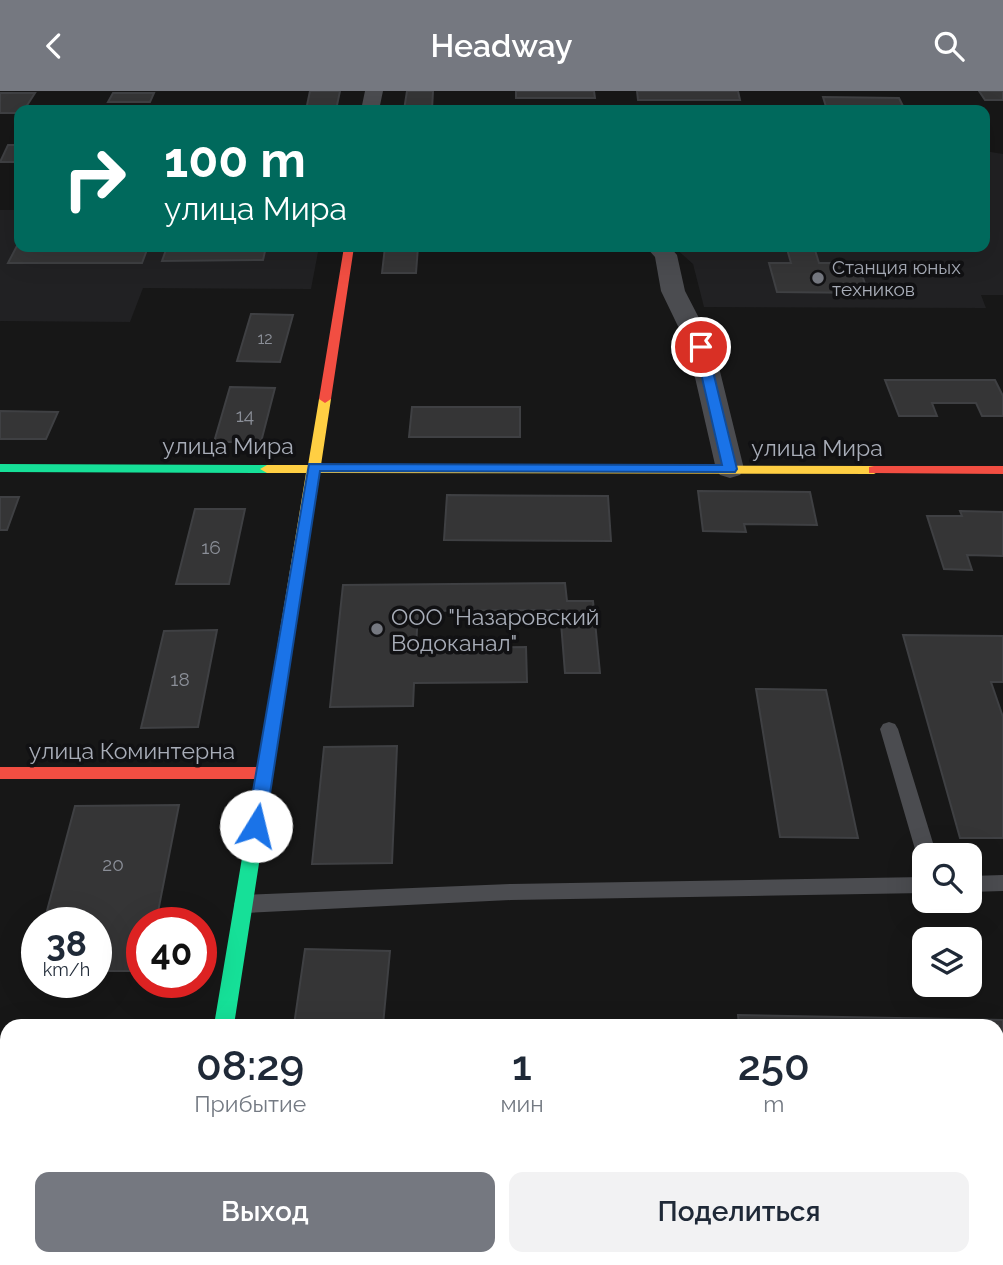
<!DOCTYPE html>
<html lang="ru">
<head>
<meta charset="utf-8">
<style>
	body { margin:0; font-family:Raleway,sans-serif; background:#f2f2f3; color:#1f2937; height:100vh; display:flex; flex-direction:column; font-size:26px; white-space:nowrap }
	* { box-sizing:border-box; margin:0 }
	p { font-size:23px; color:#747a83 }
	.icon { flex:none; width:38px; height:38px; fill:none; stroke:currentColor; stroke-width:2; stroke-linecap:round; stroke-linejoin:round }
	.map { position:relative; flex:1; overflow:hidden }
	.sheet { position:absolute; left:0px; top:928px; width:1004px; height:247px; display:flex; flex-direction:column; background:#fff; border-radius:21px 21px 0 0; box-shadow:0 7px 28px #0002 }
	.sheet>* { flex:none }
	.hud { position:absolute; left:14px; top:14px; width:976px; height:147px; border-radius:14px; box-shadow:0 7px 28px #0002; background:#00695c; color:#fff; overflow:hidden }
	.fabs { position:absolute; left:912px; top:752px; display:grid; gap:14px }
	.fabs a { display:grid; place-items:center; width:70px; height:70px; border-radius:14px; background:#fff; box-shadow:0 7px 28px #0002; font-size:35px }
	.speed { position:absolute; left:21px; top:816px; display:flex; gap:14px; font-size:35px; font-weight:700; text-align:center }
	.speed>* { display:grid; place-content:center; width:91px; height:91px; border-radius:50%; background:#fff; box-shadow:0 7px 28px #0002; line-height:1 }
	.speed small { font-size:18px; font-weight:400 }
	.speed .limit { border:10px solid #d22; background:#fff; color:#111 }
	.pin { position:absolute; display:grid; place-items:center; width:60px; height:60px; color:#fff; margin:-30px; border:4px solid #fff; border-radius:50%; box-shadow:0 2px 7px #0007 }
	.me { position:absolute; width:77px; margin:-38px; rotate:9deg; stroke-linejoin:round; filter:drop-shadow(0 0 5px #0008) }
	.turn { display:flex; align-items:center; gap:24px; height:147px; padding:0 35px; font-size:32px }
	.turn .icon { width:91px; height:91px; stroke-width:2.5 }
	.turn b { display:block; font-size:49px; line-height:60px }
	.eta { display:flex; justify-content:space-evenly; align-items:center; height:119px; text-align:center }
	.eta b { font-size:42px; font-weight:600; line-height:49px }
	.primary-button { display:flex; gap:14px; margin-top:auto; padding:14px 35px }
	.primary-button a { flex:1; height:80px; border-radius:14px; background:#757880; color:#fff; font-size:28px; font-weight:600; line-height:80px; text-align:center }
	.primary-button a+a { background:#f2f2f3; color:#1f2937 }
	header { display:flex; justify-content:space-between; align-items:center; height:91px; padding:0 35px; background:#757880; color:#fff; font-size:32px; font-weight:600 }
	.map>svg:first-child { display:block }
	.built { fill:#212123 }
	.building { fill:#353536; stroke:#3f4043; stroke-width:2 }
	.lines { fill:none; stroke-linecap:round; stroke-linejoin:round }
	.lane { fill:#4b4c50; fill-rule:evenodd }
	.street { fill:#4b4c50; fill-rule:evenodd }
	.fast { fill:#16e098; fill-rule:evenodd }
	.slow { fill:#ffcf43; fill-rule:evenodd }
	.jam { fill:#f24e42; fill-rule:evenodd }
	.route { fill:#1a73e8; stroke:#114b97; stroke-width:2 }
	.poi-dot { fill:#757880; stroke:#111113; stroke-width:2.5 }
	.labels { text-anchor:middle; dominant-baseline:central; stroke-width:7; stroke-linejoin:round; paint-order:stroke }
	.far-number-label { font-size:16px; fill:#8b8f98 }
	.far-poi-label { font-size:19px; fill:#a8adb8; stroke:#111113; text-anchor:start }
	.number-label { font-size:19px; fill:#8b8f98 }
	.street-label { font-size:23px; fill:#a8adb8; stroke:#111113 }
	.poi-label { font-size:23px; fill:#a8adb8; stroke:#111113; text-anchor:start }
</style>
</head>
<body>
<header><svg class="icon" aria-label="back" viewBox="0 0 24 24"><path d="M15 5l-7 7 7 7"/></svg>Headway<svg class="icon" aria-label="search" viewBox="0 0 24 24"><circle cx="10" cy="10" r="6"/><path d="M15 15l6 6"/></svg></header>
<div class="map">
<svg width="1003" height="1174" viewBox="0 0 1003 1174">
	<rect width="100%" height="100%" fill="#171717"/>
	<path class="built" d="M 985,60 L 1003,63 L 1003,204 L 981,204 L 986,217 L 704,216 L 693,173 L 674,156 L 985,156 Z
		M 0,119 L 19,119 L 19,156 L 319,156 L 311,198 L 143,197 L 130,231 L 0,230 Z"/>
	<path class="building" d="M 310,0 L 340,0 L 336,19 L 306,19 Z
		M 407,0 L 433,0 L 432,19 L 404,19 Z
		M 516,0 L 594,0 L 595,7 L 516,7 Z
		M 637,0 L 738,0 L 740,9 L 638,9 Z
		M 979,0 L 1003,0 L 1003,9 L 985,9 Z
		M 0,2 L 35,2 L 24,19 L 19,19 L 19,22 L 0,22 Z
		M 113,2 L 154,2 L 150,11 L 108,11 Z
		M 823,6 L 899,7 L 905,19 L 827,19 Z
		M 8,54 L 19,54 L 19,71 L 0,71 Z
		M 19,151 L 19,156 L 148,156 L 142,172 L 8,172 Z
		M 167,156 L 266,156 L 263,169 L 162,170 Z
		M 385,156 L 418,156 L 416,182 L 382,182 Z
		M 765,156 L 852,156 L 853,159 L 815,159 L 819,172 L 858,172 L 868,202 L 777,201 L 769,172 L 791,172 L 787,158 L 766,158 Z
		M 251,223 L 293,224 L 280,271 L 237,270 Z
		M 885,289 L 995,289 L 1003,305 L 1003,325 L 982,325 L 976,312 L 932,312 L 937,325 L 899,325 Z
		M 230,296 L 275,297 L 261,351 L 214,351 Z
		M 412,316 L 520,316 L 520,346 L 409,346 Z
		M 0,320 L 58,321 L 46,348 L 0,348 Z
		M 698,400 L 810,401 L 817,434 L 744,433 L 746,441 L 703,440 Z
		M 447,404 L 608,405 L 611,450 L 444,449 Z
		M 0,406 L 19,406 L 7,439 L 0,439 Z
		M 195,418 L 245,418 L 229,493 L 176,493 Z
		M 960,420 L 1003,421 L 1003,465 L 967,464 L 972,479 L 944,478 L 927,425 L 962,425 Z
		M 565,492 L 567,510 L 593,510 L 600,582 L 565,582 L 560,519 L 418,520 L 416,557 L 526,556 L 527,591 L 414,592 L 413,615 L 330,616 L 343,494 Z
		M 217,539 L 198,636 L 141,637 L 164,540 Z
		M 903,544 L 1003,545 L 1003,591 L 991,591 L 1003,626 L 1003,747 L 960,747 Z
		M 756,598 L 826,599 L 858,747 L 780,746 Z
		M 397,655 L 392,772 L 312,773 L 324,656 Z
		M 179,714 L 156,831 L 142,831 L 142,880 L 96,880 L 96,831 L 44,831 L 75,715 Z
		M 305,858 L 390,860 L 383,934 L 294,934 Z
		M 738,924 L 1003,929 L 1003,1050 L 998,1050 L 998,934 L 739,934 Z
		M 4,958 L 7,958 L 7,1123 L 0,1123 L 0,974 Z"/>
	<g class="lines">
		<path class="lane" d="M 889,631 L 895,633 L 898,638 L 937,765 L 924,765 L 924,772 L 917,765 L 880,638 L 883,633 Z
			M 1003,784 L 1003,800 L 970,801 L 970,785 Z
			M 924,786 L 924,802 L 511,809 L 244,822 L 237,819 L 234,813 L 237,807 L 244,804 L 511,793 Z
			M 897,1167 L 930,1167 L 928,1174 L 894,1174 Z"/>
		<path class="street" d="M 365,0 L 383,0 L 379,19 L 361,19 Z
			M 646,156 L 670,156 L 677,164 L 685,200 L 714,256 L 744,378 L 740,384 L 730,387 L 720,384 L 716,378 L 688,256 L 661,200 L 655,166 Z
			M 163,1167 L 211,1167 L 210,1174 L 162,1174 Z"/>
		<path class="fast" d="M 0,373 L 267,374 L 274,378 L 267,382 L 0,381 Z
			M 274,618 L 280,620 L 282,624 L 234,934 L 214,934 L 266,624 L 268,620 Z"/>
		<path class="slow" d="M 325,304 L 331,308 L 321,374 L 874,375 L 881,379 L 874,383 L 320,382 L 282,624 L 280,628 L 268,628 L 266,624 L 306,382 L 267,382 L 260,378 L 267,374 L 308,374 L 319,308 Z"/>
		<path class="jam" d="M 344,156 L 354,156 L 331,308 L 325,312 L 319,308 Z
			M 874,375 L 1003,375 L 1003,383 L 869,382 L 869,376 Z
			M 0,676 L 264,676 L 270,677 L 272,682 L 270,687 L 264,688 L 0,688 Z"/>
	</g>
	<path class="route" d="M 701,253 L 707,256 L 737,378 L 735,381 L 320,380 L 265,735 L 262,740 L 250,740 L 247,735 L 309,373 L 722,374 L 695,256 Z"/>
	<g class="poi-dot">
		<circle cx="818" cy="187" r="7"/>
		<circle cx="377" cy="538" r="7"/>
	</g>
	<g class="labels">
		<g class="far-number-label">
			<text x="265" y="247">12</text>
		</g>
		<g class="far-poi-label">
			<text x="832" y="176">Станция юных<tspan x="832" dy="22">техников</tspan></text>
		</g>
		<g class="number-label">
			<text x="245" y="324">14</text>
			<text x="211" y="456">16</text>
			<text x="180" y="588">18</text>
			<text x="113" y="773">20</text>
		</g>
		<g class="street-label">
			<text x="228" y="354">улица Мира</text>
			<text x="817" y="356">улица Мира</text>
			<text x="132" y="659">улица Коминтерна</text>
		</g>
		<g class="poi-label">
			<text x="391" y="525">ООО "Назаровский<tspan x="391" dy="26">Водоканал"</tspan></text>
		</g>
	</g>
</svg>
<div class="fabs">
<a><svg class="icon" aria-label="search" viewBox="0 0 24 24"><circle cx="10" cy="10" r="6"/><path d="M15 15l6 6"/></svg></a>
<a><svg class="icon" aria-label="layers" viewBox="0 0 24 24"><path d="M12 4l9 5-9 5-9-5zM3 14l9 5 9-5"/></svg></a>
</div>
<div class="speed"><div>38<small>km/h</small></div><div class="limit">40</div></div>
<div class="pin" style="left:701px;top:256px;background:#d93025"><svg class="icon" aria-label="arrive" viewBox="0 0 24 24"><path d="M6 21V4h12l-3 4 3 4H6"/></svg></div>
<svg class="me" style="left:256px;top:735px" viewBox="-20 -20 40 40"><circle r="19" fill="#fff"/><path d="M0-13L10 11 0 6-10 11z" fill="#1a73e8"/></svg>
<div class="hud">
<div class="turn"><svg class="icon" aria-label="right" viewBox="0 0 24 24"><path d="M7 20v-9h11M14 6l5 5-5 5"/></svg><div><b>100 m</b>улица Мира</div></div>
</div>
<section class="sheet">
<div class="eta">
<div><b>08:29</b><p>Прибытие</p></div>
<div><b>1</b><p>мин</p></div>
<div><b>250</b><p>m</p></div>
</div>
<div class="primary-button"><a>Выход</a><a>Поделиться</a></div>
</section>
</div>
</body>
</html>
